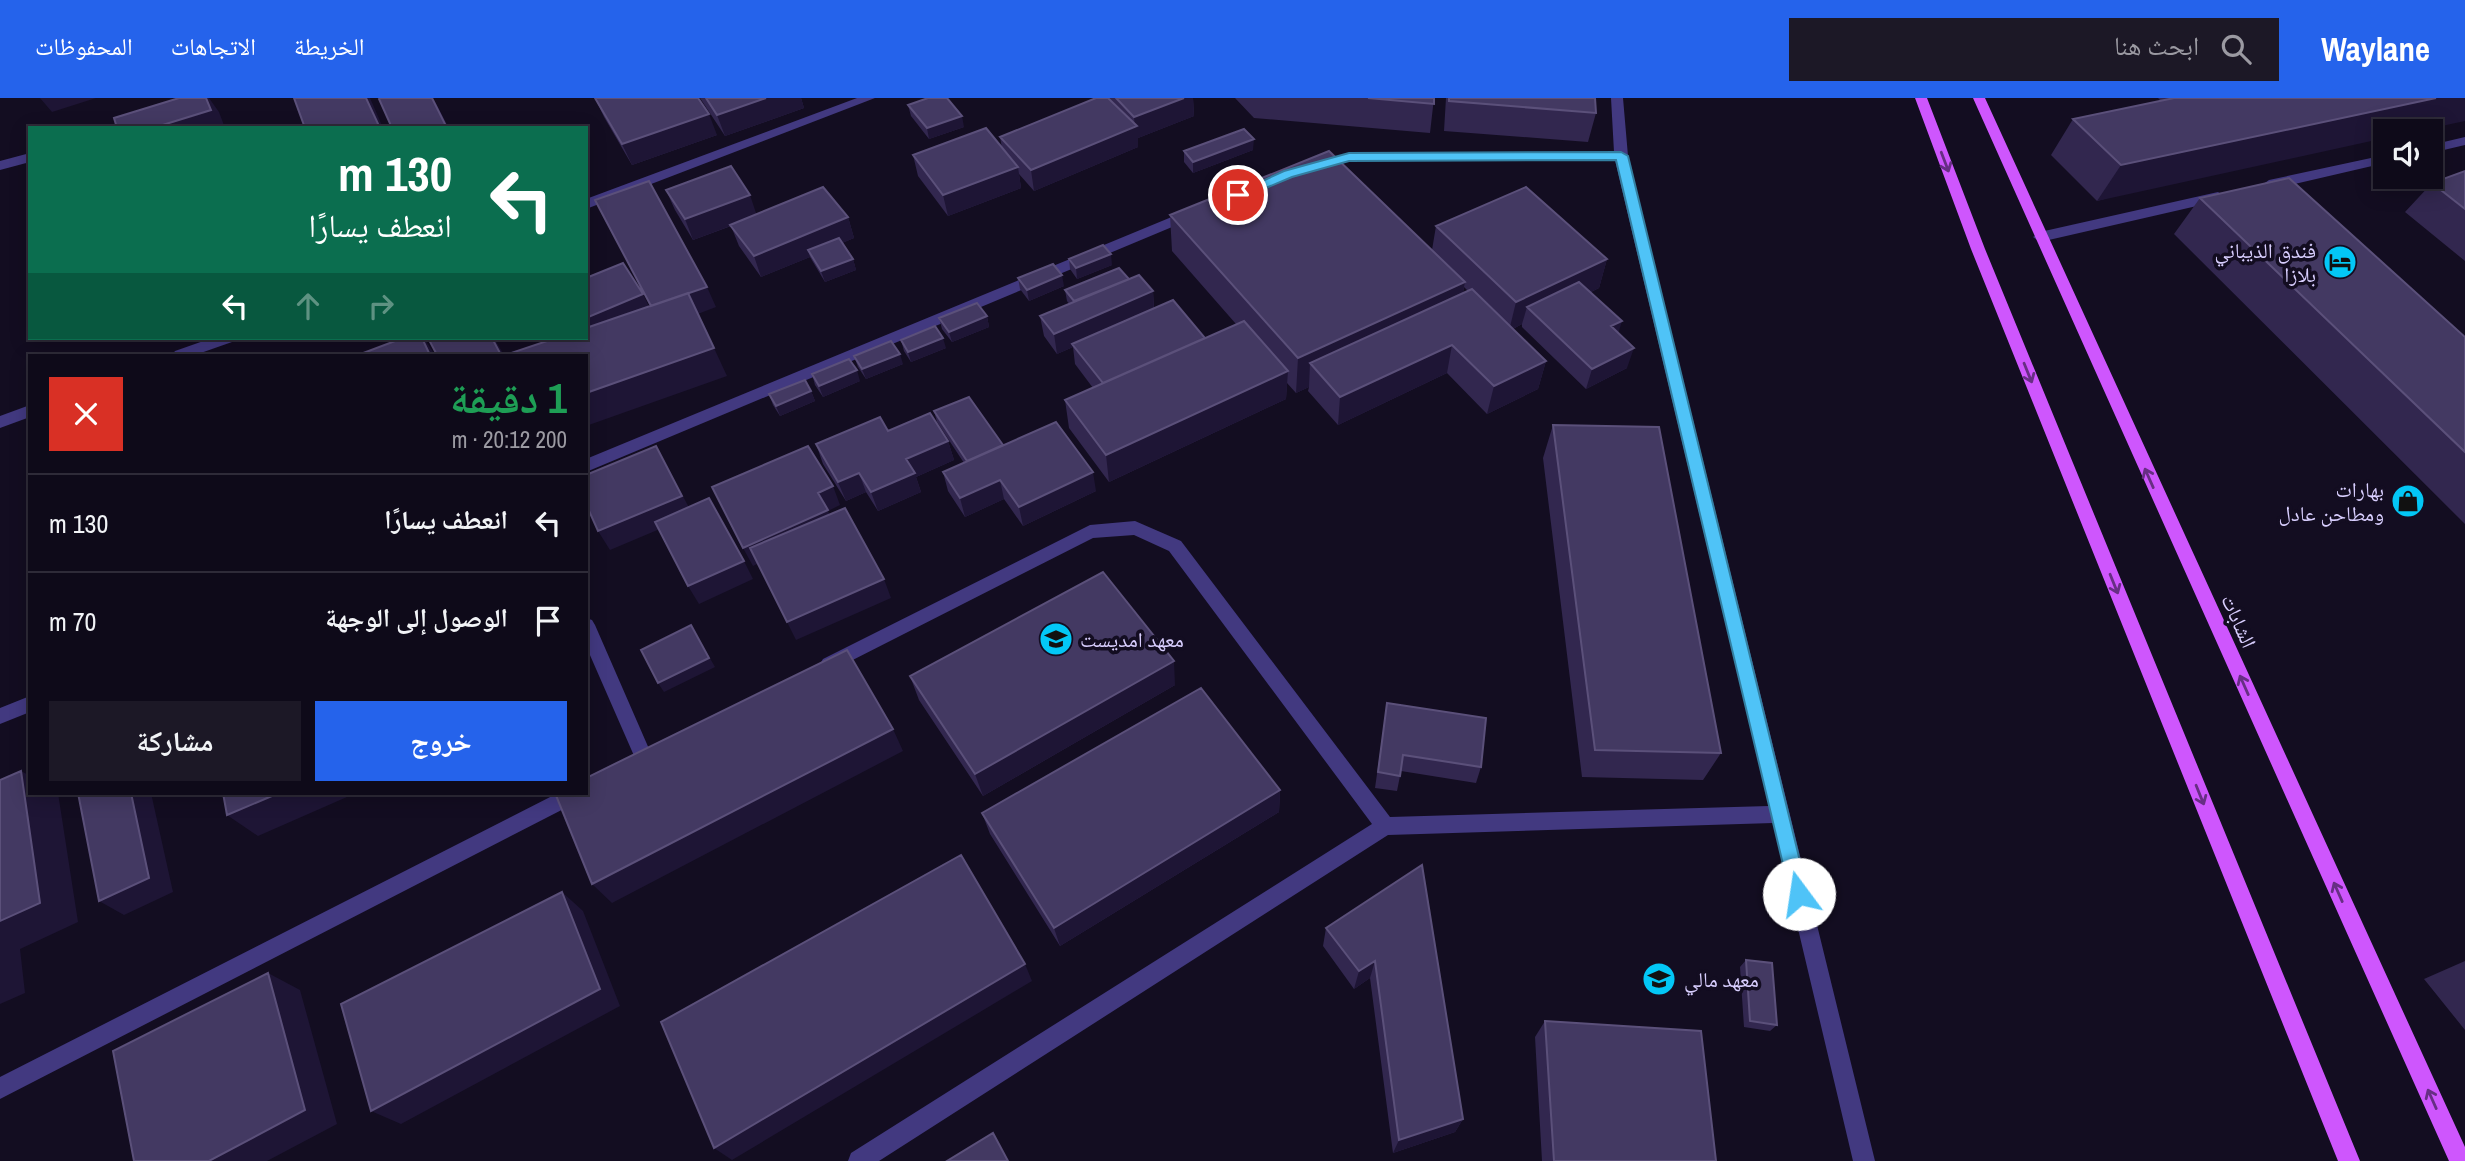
<!DOCTYPE html>
<html lang="ar">
<head>
<meta charset="utf-8">
<style>
	body { margin:0; font-family:"Archivo Narrow","Noto Naskh Arabic",sans-serif; background:#1c1826; color:#f1f3f6; direction:rtl; height:100vh; display:flex; flex-direction:column; font-size:26px; white-space:nowrap }
	* { box-sizing:border-box; margin:0 }
	p { font-size:23px; color:#9b9aa2 }
	.icon { flex:none; width:38px; height:38px; fill:none; stroke:currentColor; stroke-width:2; stroke-linecap:round; stroke-linejoin:round }
	.map { position:relative; flex:1; overflow:hidden; direction:ltr }
	.panel { position:absolute; left:28px; top:256px; width:560px; height:441px; display:flex; flex-direction:column; background:#0e0a19; border-radius:0px; box-shadow:0 4px 18px #0003,0 0 0 2px #2e2b38; direction:rtl }
	.panel>* { flex:none }
	.top-card { position:absolute; left:28px; top:28px; width:560px; height:214px; border-radius:0px; box-shadow:0 4px 18px #0003,0 0 0 2px #2e2b38; direction:rtl; background:#0b6e4f; color:#fff; overflow:hidden }
	.controls { position:absolute; left:2373px; top:21px; display:grid; gap:14px }
	.controls a { display:grid; place-items:center; width:70px; height:70px; border-radius:0px; background:#0e0a19; box-shadow:0 4px 18px #0003,0 0 0 2px #2e2b38; font-size:35px }
	.pin { position:absolute; display:grid; place-items:center; width:60px; height:60px; color:#fff; margin:-30px; border:4px solid #fff; border-radius:50%; box-shadow:0 2px 7px #0007 }
	.me { position:absolute; width:77px; margin:-38px; rotate:346deg; stroke-linejoin:round; filter:drop-shadow(0 0 5px #0008) }
	.turn { display:flex; align-items:center; gap:24px; height:147px; padding:0 21px; font-size:32px }
	.turn .icon { width:91px; height:91px; stroke-width:2.5 }
	.turn b { display:block; font-size:49px; line-height:60px }
	.lanes { display:flex; align-items:center; height:66px; padding:0 21px; background:#0003; justify-content:center; gap:35px; direction:ltr }
	.lanes .off { opacity:.35 }
	.round { display:grid; place-items:center; flex:none; width:74px; height:74px; border-radius:0px; background:#1c1826 }
	.headline { display:flex; align-items:center; justify-content:space-between; height:119px; padding:0 21px }
	h1 { font-size:42px; font-weight:700; line-height:52px; color:#1e9e55 }
	.action { display:flex; gap:14px; margin-top:auto; padding:14px 21px }
	.action a { flex:1; height:80px; border-radius:0px; background:#2563eb; color:#fff; font-size:28px; font-weight:700; line-height:80px; text-align:center }
	.action a+a { background:#1c1826; color:#f1f3f6 }
	ul { padding:0; list-style:none }
	li { display:flex; align-items:center; gap:21px; height:98px; padding:0 21px; border-top:2px solid #2e2b38 }
	li div { flex:1 }
	li b { display:block; font-size:26px }
	li em { font-style:normal }
	header { display:flex; align-items:center; gap:42px; box-sizing:border-box; height:98px; padding:0 35px; background:#2563eb; color:#fff }
	header strong { font-size:33px }
	nav { display:flex; gap:38px; margin-inline-start:auto; font-size:24px }
	.search { width:490px; height:63px; background:#1c1826; display:flex; align-items:center; gap:18px; box-sizing:border-box; padding:0 24px; border-radius:0px; color:#9b9aa2; font-size:26px }
	.map>svg:first-child { display:block }
	.lines { fill:none; stroke-linecap:round; stroke-linejoin:round }
	.minor { fill:#423980; fill-rule:evenodd }
	.major { fill:#ce56fd; fill-rule:evenodd }
	.wall { fill:#32274f; fill-rule:evenodd }
	.shaded-wall { fill:#1e1535 }
	.building { fill:#433962; stroke:#5b507a; stroke-width:2 }
	.oneway { stroke:#672e84 }
	.route { fill:#4fc3f7; stroke:#337fa1; stroke-width:2 }
	.labels { text-anchor:middle; dominant-baseline:central; stroke-width:7; stroke-linejoin:round; paint-order:stroke }
	.poi-label { font-size:21px; fill:#d8cefe; stroke:#130d21; text-anchor:end }
	.street-label { font-size:21px; fill:#d8cefe; stroke:#130d21 }
</style>
</head>
<body>
<header>
<strong>Waylane</strong>
<div class="search"><svg class="icon" aria-label="search" viewBox="0 0 24 24"><circle cx="10" cy="10" r="6"/><path d="M15 15l6 6"/></svg>ابحث هنا</div>
<nav><a>الخريطة</a><a>الاتجاهات</a><a>المحفوظات</a></nav>
</header>
<div class="map">
<svg width="2465" height="1063" viewBox="0 0 2465 1063">
	<rect width="100%" height="100%" fill="#130d21"/>
	<g class="lines">
		<path class="minor" d="M 857,0 L 875,0 L 586,111 L 586,101 Z
			M 1611,0 L 1623,0 L 1628,58 L 1875,1063 L 1853,1063 L 1773,725 L 1388,737 L 879,1063 L 848,1063 L 851,1055 L 1372,726 L 1169,453 L 1134,437 L 1093,440 L 835,571 L 829,574 L 823,571 L 820,566 L 823,561 L 1090,427 L 1135,423 L 1181,443 L 1390,719 L 1769,708 L 1615,62 L 1349,63 L 1318,72 L 1311,68 L 1313,65 L 1349,55 L 1614,54 Z
			M 2465,39 L 2465,47 L 2431,55 L 2431,47 Z
			M 30,55 L 30,64 L 0,72 L 0,63 Z
			M 2385,57 L 2385,65 L 2269,92 L 2262,87 L 2269,82 Z
			M 2218,94 L 2225,99 L 2223,102 L 2040,144 L 2033,139 L 2040,134 Z
			M 1191,111 L 1196,113 L 1196,119 L 586,374 L 586,361 Z
			M 212,240 L 235,240 L 232,244 L 195,257 L 172,257 L 175,253 Z
			M 30,307 L 30,319 L 0,330 L 0,318 Z
			M 586,520 L 592,522 L 595,527 L 653,660 L 651,666 L 644,668 L 637,666 L 635,660 L 586,548 Z
			M 30,598 L 30,614 L 0,626 L 0,610 Z
			M 558,695 L 585,695 L 583,701 L 0,1001 L 0,979 Z"/>
		<path class="major" d="M 1915,0 L 1927,0 L 1985,151 L 2360,1063 L 2338,1063 L 1971,151 Z
			M 1973,0 L 1985,0 L 2465,1049 L 2465,1063 L 2449,1063 Z"/>
	</g>
	<path class="wall" d="M 595,0 L 717,37 L 632,67 L 604,19 Z
		M 700,0 L 801,0 L 804,10 L 725,38 Z
		M 1096,0 L 1193,0 L 1194,18 L 1138,40 L 1138,49 L 1034,93 L 1019,76 L 1021,90 L 948,118 L 918,78 L 913,57 L 1002,50 L 1000,39 Z
		M 1235,0 L 1434,0 L 1430,35 L 1254,20 Z
		M 1446,0 L 1595,0 L 1596,15 L 1588,44 L 1444,33 Z
		M 2158,0 L 2465,0 L 2097,103 L 2051,57 L 2073,21 L 2161,3 Z
		M 908,7 L 964,29 L 929,41 L 911,18 Z
		M 1253,52 L 1193,75 L 1184,64 L 1184,53 Z
		M 2465,73 L 2465,163 L 2405,114 L 2432,85 Z
		M 666,92 L 757,116 L 848,119 L 854,140 L 842,145 L 853,161 L 856,172 L 825,184 L 810,159 L 761,179 L 739,148 L 731,128 L 693,142 L 675,112 Z
		M 2200,100 L 2465,239 L 2465,426 L 2174,136 Z
		M 1170,117 L 1432,152 L 1436,128 L 1607,161 L 1599,190 L 1591,194 L 1618,235 L 1627,270 L 1586,291 L 1522,229 L 1522,226 L 1513,231 L 1546,263 L 1538,291 L 1487,316 L 1447,275 L 1338,327 L 1308,293 L 1309,289 L 1296,295 L 1287,285 L 1286,301 L 1109,384 L 1069,330 L 1065,302 L 1093,290 L 1075,266 L 1073,249 L 1057,256 L 1044,238 L 1040,218 L 1069,206 L 1067,203 L 1065,192 L 1129,181 L 1153,193 L 1154,210 L 1205,240 L 1236,226 L 1172,153 ZM 1464,189 L 1468,193 L 1463,195 Z
		M 1069,161 L 1112,167 L 1077,181 L 1070,171 Z
		M 1018,180 L 1064,188 L 1029,203 L 1020,191 Z
		M 987,218 L 989,229 L 952,244 L 942,231 L 939,220 Z
		M 901,242 L 946,250 L 911,264 L 904,253 Z
		M 854,258 L 903,266 L 866,281 L 858,269 Z
		M 812,276 L 860,283 L 823,299 L 815,287 Z
		M 811,293 L 815,303 L 780,318 L 773,307 L 769,296 Z
		M 934,313 L 1003,347 L 1096,393 L 1023,428 L 1004,401 L 965,419 L 948,393 L 943,374 L 964,365 L 937,324 Z
		M 1553,327 L 1721,655 L 1703,682 L 1582,679 L 1543,360 Z
		M 888,333 L 948,343 L 954,362 L 916,379 L 921,394 L 878,413 L 866,394 L 846,403 L 823,366 L 816,346 Z
		M 910,578 L 1175,587 L 983,698 L 919,602 Z
		M 1387,605 L 1481,669 L 1476,685 L 1401,673 L 1397,693 L 1375,690 Z
		M 1280,692 L 1279,714 L 1060,848 L 990,736 L 982,715 Z
		M 1422,767 L 1463,1021 L 1455,1034 L 1393,1055 L 1370,880 L 1354,891 L 1323,848 L 1326,830 Z
		M 1746,862 L 1777,927 L 1770,933 L 1744,929 L 1740,869 Z
		M 2465,863 L 2465,932 L 2424,881 Z
		M 1545,923 L 1716,1063 L 1542,1063 L 1535,939 Z"/>
	<path class="shaded-wall" d="M 40,0 L 96,0 L 52,14 Z
		M 206,0 L 209,0 L 219,14 L 225,30 L 153,30 Z
		M 366,0 L 370,0 L 383,30 L 380,30 Z
		M 432,0 L 433,0 L 437,7 L 449,30 L 447,30 Z
		M 766,0 L 801,0 L 804,10 L 725,38 L 717,17 Z
		M 1184,0 L 1193,0 L 1194,18 L 1138,40 L 1138,49 L 1034,93 L 1031,72 L 1135,29 L 1134,19 Z
		M 2436,0 L 2465,0 L 2465,23 L 2418,33 L 2385,33 L 2385,40 L 2097,103 L 2121,67 Z
		M 709,16 L 717,37 L 632,67 L 622,46 Z
		M 962,18 L 964,29 L 929,41 L 927,30 Z
		M 1254,41 L 1253,52 L 1193,75 L 1193,64 Z
		M 1018,69 L 1021,90 L 948,118 L 943,97 Z
		M 750,97 L 757,118 L 693,142 L 685,121 Z
		M 848,119 L 854,140 L 812,158 L 808,152 L 810,159 L 761,179 L 754,158 Z
		M 1111,156 L 1112,167 L 1077,181 L 1076,170 Z
		M 853,161 L 856,172 L 825,184 L 821,173 Z
		M 1607,161 L 1599,190 L 1538,219 L 1527,209 L 1522,226 L 1509,233 L 1516,204 Z
		M 1062,177 L 1064,188 L 1029,203 L 1027,192 Z
		M 1465,184 L 1458,219 L 1310,265 L 1309,289 L 1296,295 L 1298,260 Z
		M 707,189 L 716,209 L 661,230 L 651,209 Z
		M 1153,193 L 1154,214 L 1072,246 L 1073,249 L 1057,256 L 1054,236 Z
		M 643,196 L 653,217 L 586,240 L 586,220 Z
		M 987,218 L 989,229 L 952,244 L 949,234 Z
		M 1622,223 L 1616,243 L 1611,228 Z
		M 422,240 L 424,240 L 435,257 L 430,257 Z
		M 492,240 L 494,240 L 504,257 L 501,257 Z
		M 943,240 L 946,250 L 911,264 L 908,254 Z
		M 1452,247 L 1447,275 L 1338,327 L 1340,299 Z
		M 714,250 L 727,278 L 586,328 L 586,295 Z
		M 1634,250 L 1627,270 L 1586,291 L 1592,271 Z
		M 900,256 L 903,266 L 866,281 L 862,271 Z
		M 1546,263 L 1538,291 L 1487,316 L 1494,288 Z
		M 857,272 L 860,283 L 823,299 L 819,288 Z
		M 1288,273 L 1286,301 L 1109,384 L 1106,357 Z
		M 811,293 L 815,303 L 780,318 L 776,308 Z
		M 948,343 L 954,362 L 916,379 L 921,394 L 878,413 L 871,394 L 906,361 Z
		M 656,348 L 693,417 L 610,452 L 598,433 Z
		M 1093,374 L 1096,393 L 1023,428 L 1019,409 Z
		M 859,375 L 866,394 L 846,403 L 838,384 Z
		M 1000,382 L 1004,401 L 965,419 L 960,400 Z
		M 833,388 L 840,407 L 828,413 L 836,431 L 753,468 L 743,450 L 818,395 Z
		M 744,463 L 753,481 L 699,506 L 688,488 Z
		M 884,481 L 891,500 L 796,542 L 787,524 Z
		M 691,527 L 715,569 L 664,594 L 658,585 Z
		M 1174,563 L 1175,587 L 983,698 L 975,676 Z
		M 893,631 L 903,653 L 612,805 L 592,786 Z
		M 21,673 L 30,678 L 30,695 L 58,695 L 78,824 L 20,851 L 25,895 L 0,906 L 0,823 Z
		M 1280,692 L 1279,714 L 1060,848 L 1054,830 Z
		M 131,695 L 151,695 L 173,794 L 124,817 L 99,803 Z
		M 279,695 L 356,695 L 258,738 L 227,717 Z
		M 562,794 L 583,813 L 620,908 L 401,1026 L 371,1013 Z
		M 1375,863 L 1370,880 L 1354,891 L 1359,873 Z
		M 1025,866 L 1032,883 L 732,1062 L 714,1050 Z
		M 268,875 L 300,892 L 337,1026 L 267,1063 L 209,1063 Z
		M 1463,1021 L 1455,1034 L 1393,1055 L 1399,1042 Z"/>
	<path class="building" d="M 179,0 L 206,0 L 211,12 L 153,30 L 117,30 L 114,20 Z
		M 294,0 L 366,0 L 380,30 L 305,30 Z
		M 380,0 L 432,0 L 447,30 L 392,30 L 379,1 Z
		M 595,0 L 698,0 L 709,16 L 622,46 Z
		M 706,0 L 766,0 L 717,17 Z
		M 928,0 L 947,0 L 962,18 L 927,30 L 908,7 Z
		M 1096,0 L 1108,0 L 1137,28 L 1031,72 L 1000,39 Z
		M 1116,0 L 1184,0 L 1134,19 Z
		M 1368,0 L 1434,0 L 1434,6 Z
		M 1449,0 L 1595,0 L 1596,15 L 1449,3 Z
		M 2174,0 L 2436,0 L 2121,67 L 2073,21 Z
		M 986,30 L 1018,69 L 943,97 L 913,57 Z
		M 1244,31 L 1254,41 L 1193,64 L 1184,53 Z
		M 1329,53 L 1465,184 L 1298,260 L 1170,117 Z
		M 731,68 L 750,97 L 685,121 L 666,92 Z
		M 2465,73 L 2465,111 L 2432,85 Z
		M 2289,80 L 2465,239 L 2465,354 L 2200,100 Z
		M 649,83 L 707,189 L 651,208 L 595,102 Z
		M 823,89 L 848,119 L 754,158 L 730,127 Z
		M 1526,89 L 1607,161 L 1516,204 L 1436,128 Z
		M 839,140 L 853,161 L 821,173 L 808,152 Z
		M 1103,147 L 1111,156 L 1076,170 L 1069,161 Z
		M 623,165 L 643,196 L 586,220 L 586,180 Z
		M 1053,166 L 1062,177 L 1027,192 L 1018,180 Z
		M 1119,170 L 1129,181 L 1074,203 L 1065,192 Z
		M 1139,177 L 1153,193 L 1054,236 L 1040,218 Z
		M 1579,184 L 1622,223 L 1611,228 L 1634,250 L 1592,271 L 1527,209 Z
		M 1472,191 L 1546,263 L 1494,288 L 1452,247 L 1340,299 L 1310,265 Z
		M 688,195 L 714,250 L 586,295 L 586,257 L 512,257 L 511,255 L 556,240 L 586,240 L 586,230 Z
		M 1173,202 L 1205,240 L 1103,285 L 1072,246 Z
		M 977,205 L 987,218 L 949,234 L 939,220 Z
		M 1244,223 L 1288,273 L 1106,357 L 1065,302 Z
		M 935,228 L 943,240 L 908,254 L 901,242 Z
		M 403,240 L 422,240 L 430,257 L 358,257 Z
		M 428,240 L 492,240 L 501,257 L 437,257 Z
		M 891,243 L 900,256 L 862,271 L 854,258 Z
		M 849,261 L 857,272 L 819,288 L 812,276 Z
		M 805,282 L 811,293 L 776,308 L 769,296 Z
		M 969,299 L 1003,347 L 967,363 L 934,313 Z
		M 930,315 L 948,343 L 906,361 L 915,375 L 871,394 L 859,375 L 838,384 L 816,346 L 880,319 L 888,333 Z
		M 1056,324 L 1093,374 L 1019,409 L 1000,382 L 960,400 L 943,374 Z
		M 1553,327 L 1659,329 L 1721,655 L 1595,652 Z
		M 656,348 L 682,398 L 598,433 L 586,406 L 586,377 Z
		M 808,348 L 833,388 L 818,395 L 828,412 L 743,450 L 712,389 Z
		M 709,400 L 744,463 L 688,488 L 655,424 Z
		M 845,410 L 884,481 L 787,524 L 750,450 Z
		M 1103,474 L 1174,563 L 975,676 L 910,578 Z
		M 691,527 L 709,560 L 658,585 L 641,552 Z
		M 847,552 L 893,631 L 592,786 L 555,695 L 586,695 L 586,680 Z
		M 1201,590 L 1280,692 L 1054,830 L 982,715 Z
		M 1387,605 L 1486,620 L 1481,669 L 1403,657 L 1400,678 L 1378,674 Z
		M 21,673 L 40,805 L 0,823 L 0,682 Z
		M 78,695 L 131,695 L 149,780 L 99,803 Z
		M 223,695 L 279,695 L 227,717 Z
		M 961,757 L 1025,866 L 714,1050 L 661,924 Z
		M 1422,767 L 1463,1021 L 1399,1042 L 1375,863 L 1359,873 L 1326,830 Z
		M 562,794 L 600,891 L 371,1013 L 341,906 Z
		M 1746,862 L 1772,865 L 1777,927 L 1750,923 Z
		M 268,875 L 305,1012 L 209,1063 L 134,1063 L 113,953 Z
		M 1545,923 L 1701,933 L 1716,1063 L 1554,1063 Z
		M 993,1035 L 1008,1063 L 947,1063 Z"/>
	<defs><path id="oneway-shaft" d="M-6 0H5M1.5-3L5.5 0L1.5 3" fill="none" stroke-width="1.6" stroke-linecap="round" stroke-linejoin="round" transform="scale(1.75)"/></defs>
	<g class="oneway">
		<use href="#oneway-shaft" transform="translate(1945 64) rotate(69)"/>
		<use href="#oneway-shaft" transform="translate(2028 275) rotate(68)"/>
		<use href="#oneway-shaft" transform="translate(2149 380) rotate(-114)"/>
		<use href="#oneway-shaft" transform="translate(2114 486) rotate(68)"/>
		<use href="#oneway-shaft" transform="translate(2244 587) rotate(-114)"/>
		<use href="#oneway-shaft" transform="translate(2200 697) rotate(68)"/>
		<use href="#oneway-shaft" transform="translate(2338 794) rotate(-114)"/>
		<use href="#oneway-shaft" transform="translate(2432 1001) rotate(-114)"/>
	</g>
	<path class="route" d="M 1621,54 L 1628,58 L 1808,796 L 1805,802 L 1799,804 L 1792,802 L 1790,796 L 1616,62 L 1349,63 L 1292,79 L 1242,100 L 1232,97 L 1284,73 L 1349,55 Z"/>
	<defs>
		<symbol id="hotel-disc" viewBox="-11 -11 22 22"><circle r="9.5" fill="#03c7f6" stroke="#130d21"/><path d="M-6-4.5h1.5V1H6V5H4.5V3h-9V5H-6ZM-4 0a1.8 1.8 0 1 1 3.6 0ZM.5 0V-2.5h3Q6-2.5 6 0Z" fill="#111"/></symbol>
		<symbol id="shop-disc" viewBox="-11 -11 22 22"><circle r="9.5" fill="#03c7f6" stroke="#130d21"/><path d="M-5-2.5h2.3a2.7 3.5 0 0 1 5.4 0H5L5.5 6h-11ZM-1.5-2.5h3a1.5 2.3 0 0 0-3 0Z" fill="#111"/></symbol>
		<symbol id="university-disc" viewBox="-11 -11 22 22"><circle r="9.5" fill="#03c7f6" stroke="#130d21"/><path d="M0-5L7-2L0 1L-7-2ZM-4 1L0 2.5L4 1V4Q0 6-4 4Z" fill="#111"/></symbol>
	</defs>
	<g fill-rule="evenodd">
		<use href="#hotel-disc" x="2321" y="145" width="38" height="38"/>
		<use href="#shop-disc" x="2389" y="384" width="38" height="38"/>
		<use href="#university-disc" x="1037" y="522" width="38" height="38"/>
		<use href="#university-disc" x="1640" y="862" width="38" height="38"/>
	</g>
	<g class="labels">
		<g class="poi-label">
			<text x="2316" y="152">فندق الذيباني<tspan x="2316" dy="24">بلازا</tspan></text>
			<text x="2384" y="391">بهارات<tspan x="2384" dy="24">ومطاحن عادل</tspan></text>
			<text x="1080" y="541" text-anchor="start">معهد امديست</text>
			<text x="1684" y="881" text-anchor="start">معهد مالي</text>
		</g>
		<g class="street-label">
			<text transform="translate(2239 523) rotate(66)">الشابات</text>
		</g>
	</g>
</svg>
<div class="controls">
<a><svg class="icon" aria-label="sound" viewBox="0 0 24 24"><path d="M4 9h4l5-4v14l-5-4H4zM17 9q2 3 0 6"/></svg></a>
</div>
<div class="pin" style="left:1238px;top:97px;background:#d93025"><svg class="icon" aria-label="arrive" viewBox="0 0 24 24"><path d="M6 21V4h12l-3 4 3 4H6"/></svg></div>
<svg class="me" style="left:1799px;top:796px" viewBox="-20 -20 40 40"><circle r="19" fill="#fff"/><path d="M0-13L10 11 0 6-10 11z" fill="#4fc3f7"/></svg>
<div class="top-card">
<div class="turn"><svg class="icon" aria-label="left" viewBox="0 0 24 24"><path d="M17 20v-9H6M10 6l-5 5 5 5"/></svg><div><b>130 m</b>انعطف يسارًا</div></div>
<div class="lanes"><svg class="icon" aria-label="left" viewBox="0 0 24 24"><path d="M17 20v-9H6M10 6l-5 5 5 5"/></svg><svg class="icon off" aria-label="ahead" viewBox="0 0 24 24"><path d="M12 20V5M6 11l6-6 6 6"/></svg><svg class="icon off" aria-label="right" viewBox="0 0 24 24"><path d="M7 20v-9h11M14 6l5 5-5 5"/></svg></div>
</div>
<section class="panel">
<div class="headline"><div><h1>1 دقيقة</h1><p>200 m · 20:12</p></div><a class="round" style="background:#d93025;color:#fff"><svg class="icon" aria-label="close" viewBox="0 0 24 24"><path d="M6 6l12 12M18 6L6 18"/></svg></a></div>
<ul>
<li><svg class="icon" aria-label="left" viewBox="0 0 24 24"><path d="M17 20v-9H6M10 6l-5 5 5 5"/></svg><div><b>انعطف يسارًا</b></div><em>130 m</em></li>
<li><svg class="icon" aria-label="arrive" viewBox="0 0 24 24"><path d="M6 21V4h12l-3 4 3 4H6"/></svg><div><b>الوصول إلى الوجهة</b></div><em>70 m</em></li>
</ul>
<div class="action"><a>خروج</a><a>مشاركة</a></div>
</section>
</div>
</body>
</html>
